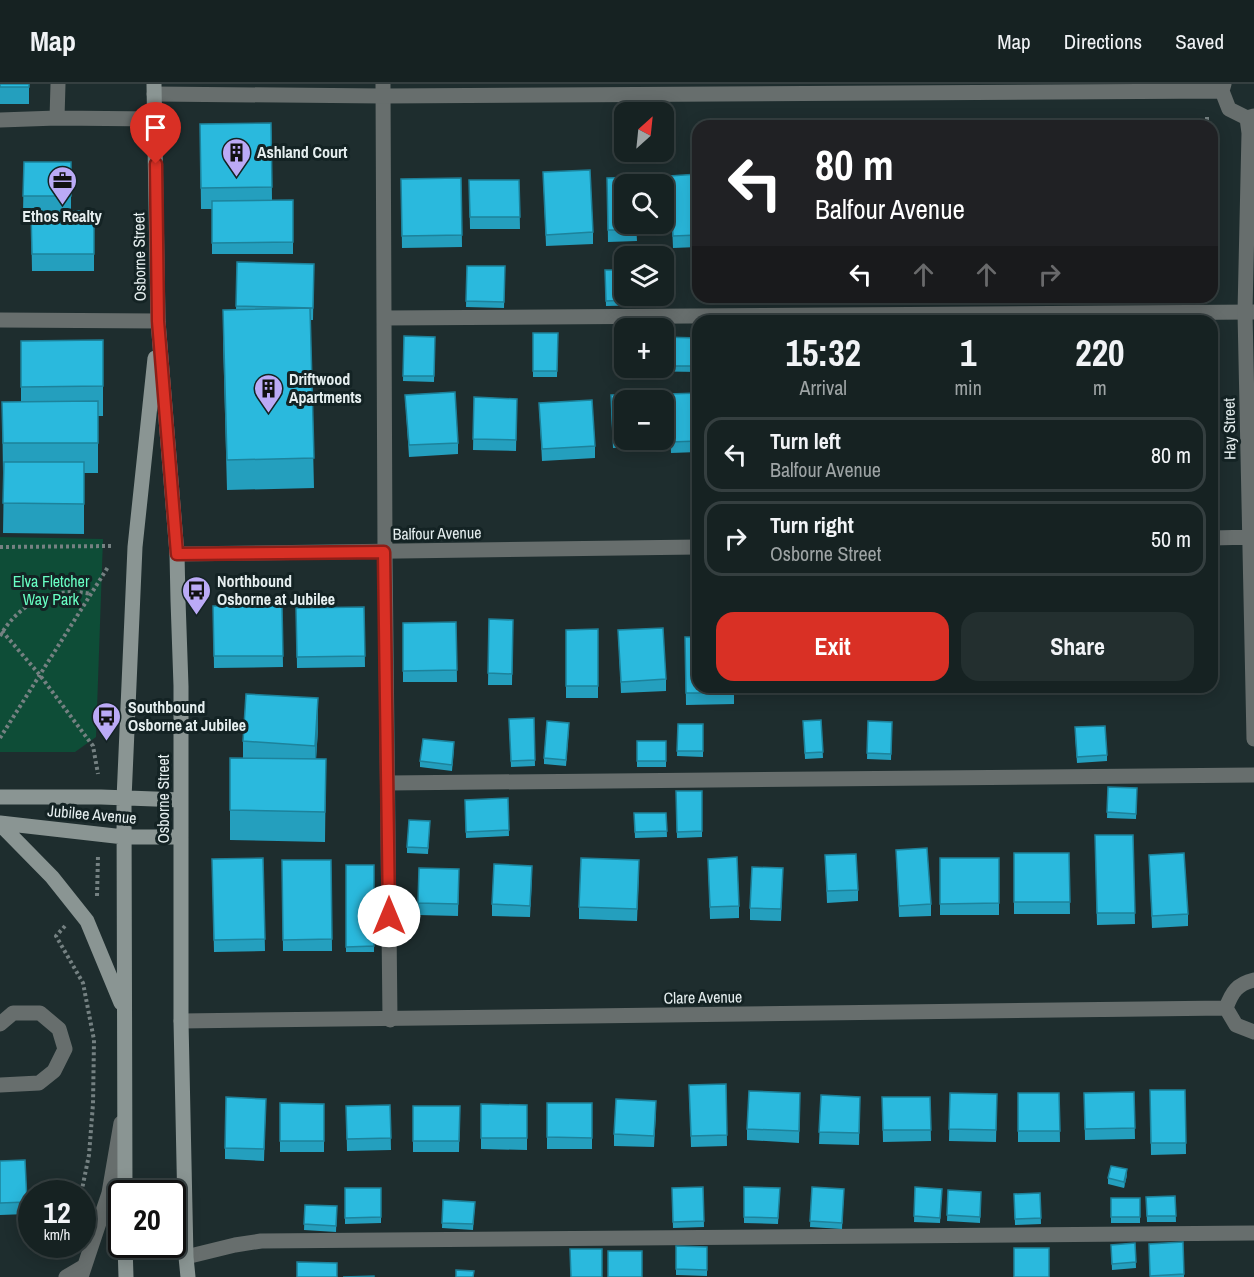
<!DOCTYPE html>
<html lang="en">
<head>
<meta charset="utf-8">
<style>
	body { margin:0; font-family:"Archivo Narrow",sans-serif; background:#232f2f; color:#f1f3f6; height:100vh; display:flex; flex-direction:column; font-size:22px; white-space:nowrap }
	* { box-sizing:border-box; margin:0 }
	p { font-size:20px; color:#9ea4a5 }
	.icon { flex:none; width:33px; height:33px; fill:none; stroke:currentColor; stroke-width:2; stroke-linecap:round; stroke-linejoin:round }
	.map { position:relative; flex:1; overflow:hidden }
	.details { position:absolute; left:692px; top:231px; width:526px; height:378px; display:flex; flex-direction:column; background:#162222; border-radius:18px; box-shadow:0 3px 15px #0003,0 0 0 2px #353f40 }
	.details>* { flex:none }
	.guide { position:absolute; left:692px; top:36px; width:526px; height:183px; border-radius:18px; box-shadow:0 3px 15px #0003,0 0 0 2px #353f40; background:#202124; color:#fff; overflow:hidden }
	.needle { width:39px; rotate:27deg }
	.fabs { position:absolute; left:614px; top:18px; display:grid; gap:12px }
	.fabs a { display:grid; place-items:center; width:60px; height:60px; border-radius:12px; background:#162222; box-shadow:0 3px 15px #0003,0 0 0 2px #353f40; font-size:30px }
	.speed { position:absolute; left:18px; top:1096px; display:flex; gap:12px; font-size:30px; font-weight:700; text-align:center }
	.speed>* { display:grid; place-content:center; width:78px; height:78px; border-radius:50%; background:#162222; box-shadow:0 3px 15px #0003,0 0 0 2px #353f40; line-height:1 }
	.speed small { font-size:15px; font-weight:400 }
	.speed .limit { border:3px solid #111; border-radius:9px; background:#fff; color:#111 }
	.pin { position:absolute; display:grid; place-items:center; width:51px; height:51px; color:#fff; margin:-62px -26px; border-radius:50% 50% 50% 0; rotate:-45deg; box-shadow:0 0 6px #0007 }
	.pin .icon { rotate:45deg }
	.me { position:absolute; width:66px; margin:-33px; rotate:0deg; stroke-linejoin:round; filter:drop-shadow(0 0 4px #0008) }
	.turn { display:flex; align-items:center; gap:21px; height:126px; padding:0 24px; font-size:27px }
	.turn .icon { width:78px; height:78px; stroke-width:2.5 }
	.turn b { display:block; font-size:42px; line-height:51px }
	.lanes { display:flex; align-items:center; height:57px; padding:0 24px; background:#0003; justify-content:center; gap:30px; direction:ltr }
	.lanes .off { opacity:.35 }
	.eta { display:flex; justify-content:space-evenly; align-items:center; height:102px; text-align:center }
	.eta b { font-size:36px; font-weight:800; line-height:42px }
	.action { display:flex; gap:12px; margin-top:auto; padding:12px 24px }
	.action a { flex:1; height:69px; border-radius:18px; background:#d93025; color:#fff; font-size:24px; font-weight:800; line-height:69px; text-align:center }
	.action a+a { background:#232f2f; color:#f1f3f6 }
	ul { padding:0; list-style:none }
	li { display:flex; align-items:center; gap:18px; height:75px; margin:0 12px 9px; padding:0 12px; border:3px solid #353f40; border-radius:18px }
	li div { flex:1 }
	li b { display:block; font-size:22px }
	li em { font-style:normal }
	header { display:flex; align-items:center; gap:36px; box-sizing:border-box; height:84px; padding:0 30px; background:#162222; border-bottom:2px solid #353f40 }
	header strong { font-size:28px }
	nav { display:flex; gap:33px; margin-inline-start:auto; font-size:21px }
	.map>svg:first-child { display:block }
	.green { fill:#0e4d37 }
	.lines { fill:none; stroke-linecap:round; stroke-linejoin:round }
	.path { stroke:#758182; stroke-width:4; stroke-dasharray:3 3; stroke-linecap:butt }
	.service { stroke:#676e6d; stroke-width:15 }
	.minor { stroke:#676e6d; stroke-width:15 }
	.secondary { stroke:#8a9593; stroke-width:15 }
	.wall { fill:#249fbe }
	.shaded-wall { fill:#1d829b }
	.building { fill:#2ab9dd; stroke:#1d829b; stroke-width:1.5 }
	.route-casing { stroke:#8d1f18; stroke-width:15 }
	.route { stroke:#d93025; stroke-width:10 }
	.labels { text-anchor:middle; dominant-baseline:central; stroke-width:6; stroke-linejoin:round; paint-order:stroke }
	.poi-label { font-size:16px; font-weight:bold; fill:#e6eff0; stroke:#142324; text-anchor:start }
	.street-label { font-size:16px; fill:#e6eff0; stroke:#142324 }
	.park-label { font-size:16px; fill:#68ffc4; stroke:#142324 }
</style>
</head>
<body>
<header>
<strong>Map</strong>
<nav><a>Map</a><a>Directions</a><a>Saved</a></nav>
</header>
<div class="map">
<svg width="1254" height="1193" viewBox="0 0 1254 1193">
	<rect width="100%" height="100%" fill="#1e2d2e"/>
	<path class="green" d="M 0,453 L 103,455 L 96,653 L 75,668 L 0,668 Z"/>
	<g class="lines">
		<path class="path" d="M 1207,42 L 1207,33
			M 0,463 L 113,462
			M 2,547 L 39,590 L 93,662 L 98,690
			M 0,552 C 19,519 54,502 91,510
			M 0,654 L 108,483
			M 97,812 L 98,772
			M 65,842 L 56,852 L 83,899 L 94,956 L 93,1020 L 89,1071 L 81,1110
			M 56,1173 L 62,1161"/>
		<path class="service" d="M 58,0 L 57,34 L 155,35
			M 383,0 L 385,468 L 390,936
			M 0,36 L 57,34
			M 384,234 L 1254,228
			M 388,699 L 1254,691
			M 0,940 L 13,929 L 40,929 L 59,945 L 65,965 L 54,987 L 39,999 L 0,1001
			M 186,1173 L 235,1161 L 261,1157 L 1254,1149"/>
		<path class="minor" d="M 1224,0 L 1222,7 L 1229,25 L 1247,34 L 1254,32
			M 154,10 L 383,12 L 1222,7
			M 1247,34 L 1249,49 L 1245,228 L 1254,655
			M 0,236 L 158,237
			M 1212,454 L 1254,453
			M 177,470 L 698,463
			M 1254,896 C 1237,900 1232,908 1226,924 L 1236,941 L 1254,948
			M 181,937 L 1226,924
			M 66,1193 L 83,1183
			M 81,1193 L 109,1109 L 121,1039"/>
		<path class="secondary" d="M 154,0 L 158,237 L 177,470 L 178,516 L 181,602 L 181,937 L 186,1173 L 188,1193
			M 0,713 L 101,713 L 181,716
			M 0,739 L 124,753 L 181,753
			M 0,740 L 52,793 L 87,837 L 121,919
			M 125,1110 L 124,715 L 135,463 L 155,274
			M 125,1161 L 126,1193"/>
	</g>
	<path class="wall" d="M 0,0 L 29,0 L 29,20 L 0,20 Z
		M 271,39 L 272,116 L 293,116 L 293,170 L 212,170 L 212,125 L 201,125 L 200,40 Z
		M 24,78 L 71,78 L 71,127 L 94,127 L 94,187 L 32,187 L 31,129 L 23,129 Z
		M 543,88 L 593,148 L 593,160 L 546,162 Z
		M 698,90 L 698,163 L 673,164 L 670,92 Z
		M 461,94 L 462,163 L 402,164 L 401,95 Z
		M 607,94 L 636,140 L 637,157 L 608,158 Z
		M 469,96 L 519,96 L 520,145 L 470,145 Z
		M 237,178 L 314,180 L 313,236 L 310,236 L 314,404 L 227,406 L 223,256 L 223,226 L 236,226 Z
		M 467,182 L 505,182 L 504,224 L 466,223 Z
		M 605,186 L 651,212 L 651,221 L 606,222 Z
		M 763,213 L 798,213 L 798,218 L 764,220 Z
		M 820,213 L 863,213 L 863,219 L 820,221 Z
		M 901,213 L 932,213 L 932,219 L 901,219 Z
		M 1137,213 L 1168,213 L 1168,218 L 1137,219 Z
		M 533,249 L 558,249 L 557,293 L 533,293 Z
		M 404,252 L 435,253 L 434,298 L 403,297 Z
		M 663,253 L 698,254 L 698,288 L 639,287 L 639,284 L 663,284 Z
		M 103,256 L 103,332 L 98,332 L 98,389 L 84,389 L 84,450 L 3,449 L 4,390 L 3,390 L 2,318 L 21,318 L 21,257 Z
		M 698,309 L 698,368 L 671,369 L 669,310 Z
		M 405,311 L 458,359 L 458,370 L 409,373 Z
		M 474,313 L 517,315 L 516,367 L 473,366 Z
		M 624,316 L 624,356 L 653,356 L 653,362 L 613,364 L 611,323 Z
		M 539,319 L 595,362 L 595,374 L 542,377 Z
		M 213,522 L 282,522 L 283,583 L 214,584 Z
		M 364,523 L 365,583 L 297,584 L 296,524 Z
		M 489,535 L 513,536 L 512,601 L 488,601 Z
		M 456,538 L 457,598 L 403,598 L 403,539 Z
		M 598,545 L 598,614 L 566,614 L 566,546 Z
		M 618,546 L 666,595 L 666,607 L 621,609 Z
		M 685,553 L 734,603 L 734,620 L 686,621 Z
		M 890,603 L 930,603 L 930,605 L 890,606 Z
		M 534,634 L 535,682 L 511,683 L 509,635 Z
		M 821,636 L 823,674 L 805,675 L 803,637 Z
		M 868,637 L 892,638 L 891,676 L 867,675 Z
		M 678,640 L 703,640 L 703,673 L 677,672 Z
		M 569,644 L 566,682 L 544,680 L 544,674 Z
		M 318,645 L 316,675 L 326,675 L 325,758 L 230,756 L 230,726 L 243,674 L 243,657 Z
		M 1075,649 L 1107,671 L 1107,677 L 1077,679 Z
		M 637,657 L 666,657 L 666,683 L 637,683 Z
		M 454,664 L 452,687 L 420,683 L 420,677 Z
		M 1108,703 L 1137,704 L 1136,735 L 1107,734 Z
		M 676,707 L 702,707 L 702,753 L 677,754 Z
		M 508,714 L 509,752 L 466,754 L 465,716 Z
		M 634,729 L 666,729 L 667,753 L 635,754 Z
		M 430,737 L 428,770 L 407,769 L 407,763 Z
		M 1095,751 L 1133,751 L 1135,840 L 1097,841 Z
		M 896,766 L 931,820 L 931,832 L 899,833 Z
		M 1014,769 L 1069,769 L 1070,830 L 1014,830 Z
		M 825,771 L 858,806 L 858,817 L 827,819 Z
		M 1149,771 L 1188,830 L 1188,842 L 1152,844 Z
		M 263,774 L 265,867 L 214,868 L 212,775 Z
		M 940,774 L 999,774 L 999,831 L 940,831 Z
		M 708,775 L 739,822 L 739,834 L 710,835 Z
		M 282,776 L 331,776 L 332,867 L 283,867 Z
		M 346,781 L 374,781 L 374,868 L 346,868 Z
		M 419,784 L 459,785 L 458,832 L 418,831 Z
		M 783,784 L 781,837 L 750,836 L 750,824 Z
		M 639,787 L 637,837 L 579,835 L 579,823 Z
		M 532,793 L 530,833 L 492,832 L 492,820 Z
		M 726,1000 L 727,1062 L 691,1063 L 689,1001 Z
		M 1150,1006 L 1185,1006 L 1186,1070 L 1151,1071 Z
		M 1134,1008 L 1135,1055 L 1085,1056 L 1084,1009 Z
		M 950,1009 L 997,1010 L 996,1058 L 949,1057 Z
		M 1018,1009 L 1059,1009 L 1060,1058 L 1018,1058 Z
		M 821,1011 L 860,1013 L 859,1061 L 819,1060 Z
		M 882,1013 L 930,1013 L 931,1057 L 883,1058 Z
		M 266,1015 L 264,1077 L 225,1075 L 225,1064 Z
		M 280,1019 L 324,1020 L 324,1068 L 280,1068 Z
		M 547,1019 L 592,1019 L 592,1065 L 547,1065 Z
		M 481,1020 L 527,1021 L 527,1066 L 481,1065 Z
		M 390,1021 L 391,1066 L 347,1067 L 346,1022 Z
		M 800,1021 L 799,1059 L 747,1056 L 747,1045 Z
		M 413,1022 L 460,1022 L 459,1068 L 413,1068 Z
		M 656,1028 L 654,1063 L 614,1062 L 614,1050 Z
		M 0,1077 L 27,1118 L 27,1130 L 0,1131 Z
		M 1127,1091 L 1124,1104 L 1108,1100 L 1108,1094 Z
		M 703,1103 L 704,1143 L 673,1144 L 672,1104 Z
		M 744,1103 L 780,1104 L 778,1140 L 744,1139 Z
		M 812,1103 L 844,1105 L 842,1145 L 810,1143 Z
		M 915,1103 L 942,1105 L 940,1139 L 914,1138 Z
		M 345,1104 L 381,1104 L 381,1139 L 345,1140 Z
		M 948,1106 L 981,1108 L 980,1139 L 947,1137 Z
		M 1040,1109 L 1041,1140 L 1015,1141 L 1014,1110 Z
		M 1175,1112 L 1176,1138 L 1147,1138 L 1146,1113 Z
		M 1111,1114 L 1140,1114 L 1140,1139 L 1111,1139 Z
		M 443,1116 L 475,1118 L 473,1146 L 442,1144 Z
		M 305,1121 L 337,1122 L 336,1148 L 304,1146 Z
		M 1183,1158 L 1184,1193 L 1150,1193 L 1149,1160 Z
		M 1135,1159 L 1136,1184 L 1112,1186 L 1111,1161 Z
		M 676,1162 L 707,1163 L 707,1192 L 676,1191 Z"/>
	<path class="shaded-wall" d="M 318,614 L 318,645 L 315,692 L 315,662 Z
		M 1127,1085 L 1127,1091 L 1124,1104 L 1124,1098 Z"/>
	<path class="building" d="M 0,0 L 29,0 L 29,3 L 0,3 Z
		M 271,39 L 272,103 L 201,104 L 200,40 Z
		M 24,78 L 71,78 L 71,112 L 23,112 Z
		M 590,86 L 593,148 L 546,151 L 543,88 Z
		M 698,90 L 698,151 L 673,152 L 670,92 Z
		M 636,93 L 636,100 L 624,100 L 624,140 L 636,140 L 637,146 L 608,146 L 607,94 Z
		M 461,94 L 462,151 L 402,152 L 401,95 Z
		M 469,96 L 519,96 L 520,133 L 470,133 Z
		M 293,116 L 293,158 L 212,159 L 212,117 Z
		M 31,127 L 94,127 L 94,170 L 32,170 Z
		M 237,178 L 314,180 L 313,224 L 236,222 Z
		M 467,182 L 505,182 L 504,218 L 466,217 Z
		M 605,186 L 624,186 L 624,212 L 651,212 L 651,215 L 606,217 Z
		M 820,213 L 863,213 L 820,215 Z
		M 310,224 L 314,374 L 227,376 L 223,226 Z
		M 533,249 L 558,249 L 557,287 L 533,287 Z
		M 404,252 L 435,253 L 434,292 L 403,292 Z
		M 663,253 L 698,254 L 698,282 L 663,282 Z
		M 103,256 L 103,302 L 21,303 L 21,257 Z
		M 455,308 L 458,359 L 409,361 L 405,311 Z
		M 698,309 L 698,357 L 671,358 L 669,310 Z
		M 651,310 L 652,316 L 624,316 L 624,352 L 613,352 L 611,311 Z
		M 474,313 L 517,315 L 516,356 L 473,355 Z
		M 592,316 L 595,362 L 542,365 L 539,319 Z
		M 98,317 L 98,359 L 3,359 L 2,318 Z
		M 4,378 L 84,378 L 84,420 L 3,419 Z
		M 213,522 L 282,522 L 283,572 L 214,572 Z
		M 364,523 L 365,572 L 297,573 L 296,524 Z
		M 489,535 L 513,536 L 512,590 L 488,589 Z
		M 456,538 L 457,586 L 403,587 L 403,539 Z
		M 663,544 L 666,595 L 621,598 L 618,546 Z
		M 598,545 L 598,602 L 566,602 L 566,546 Z
		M 685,553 L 698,553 L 698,603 L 734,603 L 734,609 L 686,609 Z
		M 246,610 L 318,614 L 315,662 L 243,657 Z
		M 534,634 L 535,676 L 511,677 L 509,635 Z
		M 821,636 L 823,668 L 805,669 L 803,637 Z
		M 547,637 L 569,639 L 566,676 L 544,674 Z
		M 868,637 L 892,638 L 891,670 L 867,669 Z
		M 678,640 L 703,640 L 703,667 L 677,667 Z
		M 1105,642 L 1107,671 L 1077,673 L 1075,643 Z
		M 423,655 L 454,658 L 452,681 L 420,677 Z
		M 637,657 L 666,657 L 666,677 L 637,677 Z
		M 230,674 L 326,675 L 325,728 L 230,726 Z
		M 1108,703 L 1137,704 L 1136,730 L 1107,728 Z
		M 676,707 L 702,707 L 702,747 L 677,748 Z
		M 508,714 L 509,746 L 466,748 L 465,716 Z
		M 634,729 L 666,729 L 667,747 L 635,748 Z
		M 409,736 L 430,737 L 428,764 L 407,763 Z
		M 1095,751 L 1133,751 L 1135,829 L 1097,829 Z
		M 927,764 L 931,820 L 899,822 L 896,766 Z
		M 1014,769 L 1069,769 L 1070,818 L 1014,818 Z
		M 1184,769 L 1188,830 L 1152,832 L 1149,771 Z
		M 856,770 L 858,806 L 827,807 L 825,771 Z
		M 737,773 L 739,822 L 710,823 L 708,775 Z
		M 263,774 L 265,855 L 214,856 L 212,775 Z
		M 581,774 L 639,776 L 637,825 L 579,823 Z
		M 940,774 L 999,774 L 999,819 L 940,820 Z
		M 282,776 L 331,776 L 332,855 L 283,856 Z
		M 494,780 L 532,782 L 530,822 L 492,820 Z
		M 346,781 L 374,781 L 374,862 L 346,863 Z
		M 752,783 L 783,784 L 781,825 L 750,824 Z
		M 419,784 L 459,785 L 458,820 L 418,819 Z
		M 726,1000 L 727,1051 L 691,1052 L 689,1001 Z
		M 1150,1006 L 1185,1006 L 1186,1059 L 1151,1059 Z
		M 749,1007 L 800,1009 L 799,1047 L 747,1045 Z
		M 1134,1008 L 1135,1044 L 1085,1045 L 1084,1009 Z
		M 950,1009 L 997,1010 L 996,1046 L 949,1045 Z
		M 1018,1009 L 1059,1009 L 1060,1047 L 1018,1047 Z
		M 821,1011 L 860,1013 L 859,1049 L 819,1048 Z
		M 226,1013 L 266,1015 L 264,1065 L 225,1064 Z
		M 882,1013 L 930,1013 L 931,1046 L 883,1046 Z
		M 616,1015 L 656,1017 L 654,1052 L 614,1050 Z
		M 280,1019 L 324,1020 L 324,1057 L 280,1057 Z
		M 547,1019 L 592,1019 L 592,1054 L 547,1053 Z
		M 481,1020 L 527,1021 L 527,1054 L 481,1054 Z
		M 390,1021 L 391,1054 L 347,1055 L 346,1022 Z
		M 413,1022 L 460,1022 L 459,1057 L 413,1057 Z
		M 25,1076 L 27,1118 L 0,1119 L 0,1077 Z
		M 1111,1082 L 1127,1085 L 1124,1098 L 1108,1094 Z
		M 703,1103 L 704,1137 L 673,1138 L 672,1104 Z
		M 744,1103 L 780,1104 L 778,1134 L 744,1133 Z
		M 812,1103 L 844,1105 L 842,1139 L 810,1137 Z
		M 915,1103 L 942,1105 L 940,1134 L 914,1132 Z
		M 345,1104 L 381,1104 L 381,1133 L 345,1134 Z
		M 948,1106 L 981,1108 L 980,1133 L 947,1131 Z
		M 1040,1109 L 1041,1134 L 1015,1135 L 1014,1110 Z
		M 1175,1112 L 1176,1132 L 1147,1132 L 1146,1113 Z
		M 1111,1114 L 1140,1114 L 1140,1133 L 1111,1133 Z
		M 443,1116 L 475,1118 L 473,1140 L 442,1139 Z
		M 305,1121 L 337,1122 L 336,1142 L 304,1140 Z
		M 1183,1158 L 1184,1190 L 1150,1192 L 1149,1160 Z
		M 1135,1159 L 1136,1178 L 1112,1180 L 1111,1161 Z
		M 676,1162 L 707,1163 L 707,1186 L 676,1185 Z
		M 1014,1164 L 1049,1164 L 1049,1193 L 1014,1193 Z
		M 570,1165 L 602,1165 L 602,1193 L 571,1193 Z
		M 608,1167 L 642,1167 L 642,1193 L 608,1193 Z
		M 297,1178 L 337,1179 L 337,1193 L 297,1193 Z
		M 456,1186 L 474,1187 L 473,1193 L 456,1193 Z
		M 374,1192 L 374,1193 L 343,1193 Z"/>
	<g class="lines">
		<defs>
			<path id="route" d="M 156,80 L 158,237 L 177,470 L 384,468 L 389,832"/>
		</defs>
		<use href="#route" class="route-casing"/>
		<use href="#route" class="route"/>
	</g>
	<defs>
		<symbol id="building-pin" viewBox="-11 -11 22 30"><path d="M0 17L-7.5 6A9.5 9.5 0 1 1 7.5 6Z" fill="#bbaaf6" stroke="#142324"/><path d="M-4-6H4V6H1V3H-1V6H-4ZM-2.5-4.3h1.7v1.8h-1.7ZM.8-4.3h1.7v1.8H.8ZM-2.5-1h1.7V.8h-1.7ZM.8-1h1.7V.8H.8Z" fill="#111"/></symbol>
		<symbol id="office-pin" viewBox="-11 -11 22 30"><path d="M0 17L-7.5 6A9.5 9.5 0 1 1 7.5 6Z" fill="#bbaaf6" stroke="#142324"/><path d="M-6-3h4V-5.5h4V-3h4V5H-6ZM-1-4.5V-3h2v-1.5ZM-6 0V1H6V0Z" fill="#111"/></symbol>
		<symbol id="bus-pin" viewBox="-11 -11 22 30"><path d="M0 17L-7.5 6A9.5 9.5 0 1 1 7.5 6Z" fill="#bbaaf6" stroke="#142324"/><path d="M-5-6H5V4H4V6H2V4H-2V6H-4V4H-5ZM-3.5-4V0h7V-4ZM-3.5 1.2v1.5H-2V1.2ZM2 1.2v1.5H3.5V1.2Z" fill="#111"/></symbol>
	</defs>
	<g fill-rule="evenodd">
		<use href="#building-pin" x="220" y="52" width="33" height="45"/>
		<use href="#office-pin" x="46" y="80" width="33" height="45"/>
		<use href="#building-pin" x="252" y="288" width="33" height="45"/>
		<use href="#bus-pin" x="180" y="490" width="33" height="45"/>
		<use href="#bus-pin" x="90" y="616" width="33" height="45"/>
	</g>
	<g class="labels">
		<g class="poi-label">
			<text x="257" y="68">Ashland Court</text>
			<text x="62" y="132" text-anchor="middle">Ethos Realty</text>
			<text x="289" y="295">Driftwood<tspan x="289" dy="18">Apartments</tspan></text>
			<text x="217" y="497">Northbound<tspan x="217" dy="18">Osborne at Jubilee</tspan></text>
			<text x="128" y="623">Southbound<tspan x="128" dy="18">Osborne at Jubilee</tspan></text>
		</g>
		<g class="street-label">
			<text transform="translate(139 173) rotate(-91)">Osborne Street</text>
			<text transform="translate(1229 345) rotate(-91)">Hay Street</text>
			<text transform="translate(437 449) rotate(-1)">Balfour Avenue</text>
			<text transform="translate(163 715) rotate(-90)">Osborne Street</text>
			<text transform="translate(92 730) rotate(5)">Jubilee Avenue</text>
			<text transform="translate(703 913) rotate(-1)">Clare Avenue</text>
		</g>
		<g class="park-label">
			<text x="51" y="497">Elva Fletcher<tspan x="51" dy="18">Way Park</tspan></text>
		</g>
	</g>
</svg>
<div class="fabs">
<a><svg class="needle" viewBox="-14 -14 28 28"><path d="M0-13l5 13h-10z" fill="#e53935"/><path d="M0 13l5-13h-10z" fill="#9ea4a5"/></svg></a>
<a><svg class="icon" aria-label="search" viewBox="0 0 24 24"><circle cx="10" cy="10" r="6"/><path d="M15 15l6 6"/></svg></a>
<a><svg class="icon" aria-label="layers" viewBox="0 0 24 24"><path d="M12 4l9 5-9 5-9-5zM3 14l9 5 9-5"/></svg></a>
<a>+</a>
<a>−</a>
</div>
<div class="speed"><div>12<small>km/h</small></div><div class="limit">20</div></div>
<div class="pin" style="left:156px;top:80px;background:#d93025"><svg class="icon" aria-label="arrive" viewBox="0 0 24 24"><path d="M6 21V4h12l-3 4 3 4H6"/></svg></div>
<svg class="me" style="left:389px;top:832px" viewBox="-20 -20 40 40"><circle r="19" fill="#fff"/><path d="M0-13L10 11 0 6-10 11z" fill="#d93025"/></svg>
<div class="guide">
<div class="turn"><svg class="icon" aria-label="left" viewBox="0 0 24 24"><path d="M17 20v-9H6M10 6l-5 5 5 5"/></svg><div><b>80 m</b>Balfour Avenue</div></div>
<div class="lanes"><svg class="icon" aria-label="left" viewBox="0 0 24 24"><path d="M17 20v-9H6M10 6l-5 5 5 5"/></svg><svg class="icon off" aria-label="ahead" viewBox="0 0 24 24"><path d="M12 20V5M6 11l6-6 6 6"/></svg><svg class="icon off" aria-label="ahead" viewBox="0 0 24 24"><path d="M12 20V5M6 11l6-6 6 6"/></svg><svg class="icon off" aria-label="right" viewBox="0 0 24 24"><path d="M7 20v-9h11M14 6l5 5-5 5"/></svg></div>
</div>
<section class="details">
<div class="eta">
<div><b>15:32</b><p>Arrival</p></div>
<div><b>1</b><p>min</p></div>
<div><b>220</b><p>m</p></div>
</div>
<ul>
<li><svg class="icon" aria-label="left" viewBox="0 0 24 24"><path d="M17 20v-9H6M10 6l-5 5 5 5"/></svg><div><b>Turn left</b><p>Balfour Avenue</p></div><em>80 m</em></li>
<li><svg class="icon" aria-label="right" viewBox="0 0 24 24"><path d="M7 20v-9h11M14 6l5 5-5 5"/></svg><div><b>Turn right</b><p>Osborne Street</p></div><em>50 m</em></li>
</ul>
<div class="action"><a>Exit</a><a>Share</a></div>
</section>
</div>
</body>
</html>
